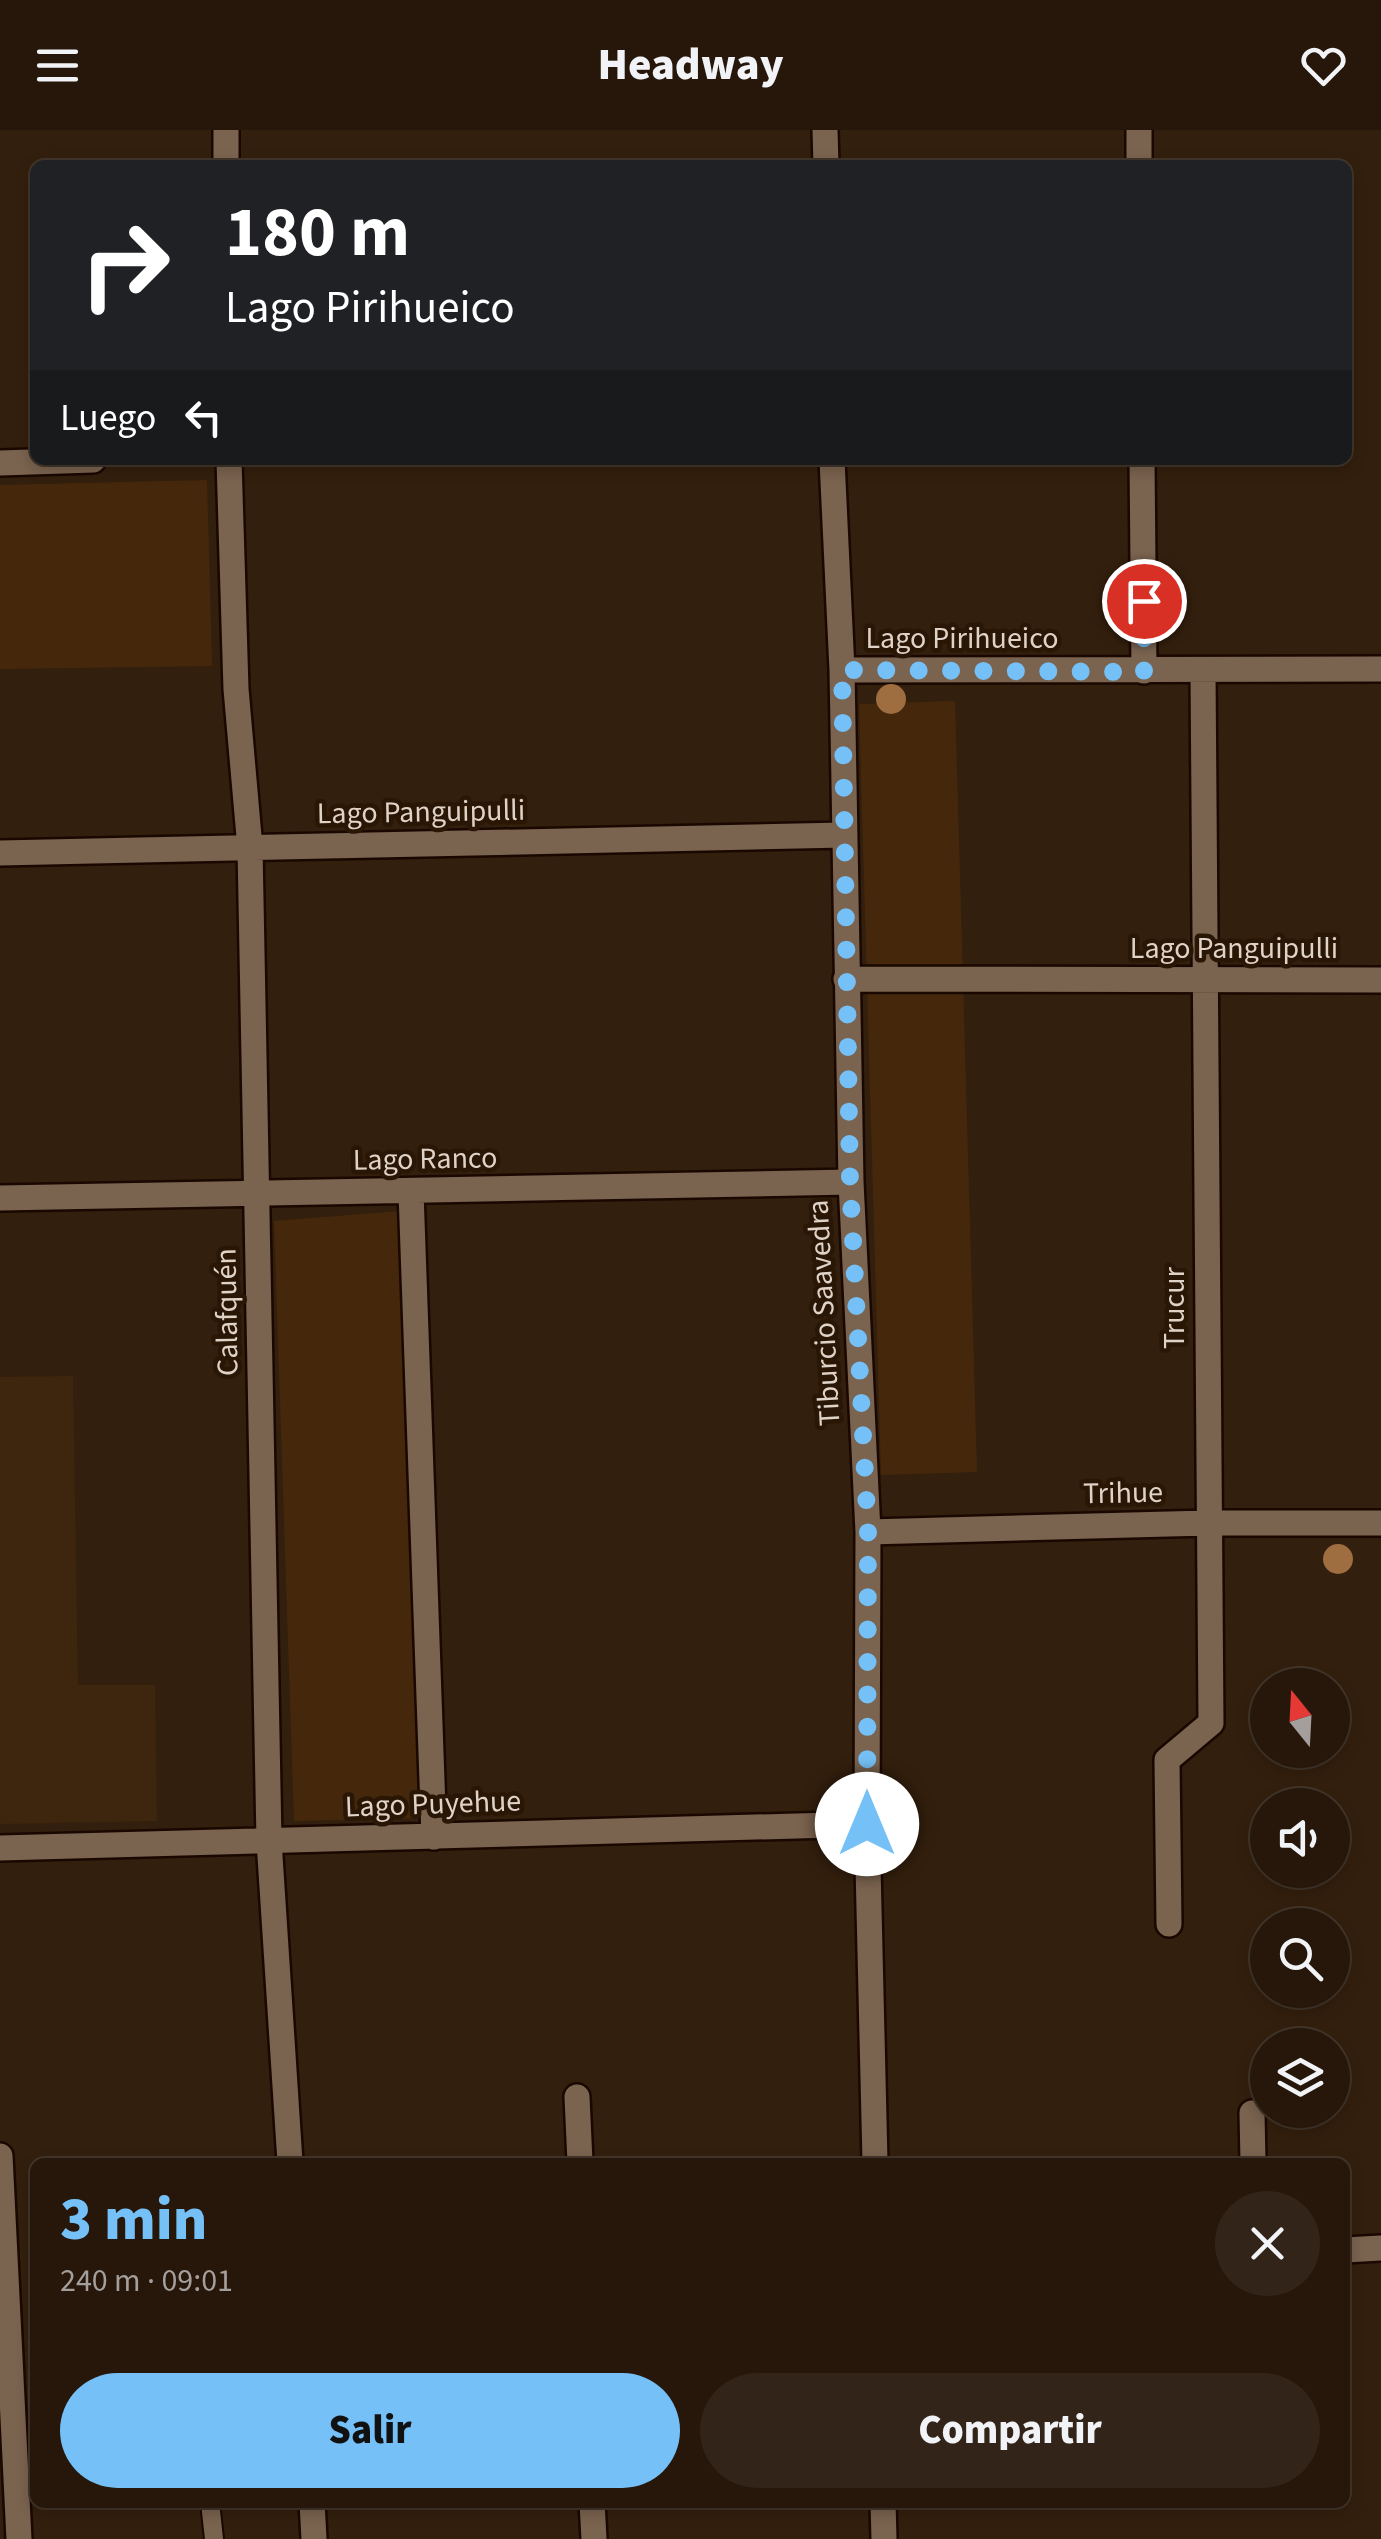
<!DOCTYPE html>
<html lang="es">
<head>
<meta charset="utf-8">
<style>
	body { margin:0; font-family:"Source Sans 3",sans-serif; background:#322418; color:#f1f3f6; height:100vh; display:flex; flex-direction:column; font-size:38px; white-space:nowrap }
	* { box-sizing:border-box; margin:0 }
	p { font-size:32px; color:#a49f9c }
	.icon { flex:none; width:55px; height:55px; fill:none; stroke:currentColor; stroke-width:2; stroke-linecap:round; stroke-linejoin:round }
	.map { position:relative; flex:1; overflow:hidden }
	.sheet { position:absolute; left:30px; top:2028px; width:1320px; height:350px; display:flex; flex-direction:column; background:#26170a; border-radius:15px; box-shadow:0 5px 15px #0003,0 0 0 2px #42362b }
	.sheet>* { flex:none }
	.hud { position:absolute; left:30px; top:30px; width:1322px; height:305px; border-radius:15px; box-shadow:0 5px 15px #0003,0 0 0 2px #42362b; background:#202124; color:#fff; overflow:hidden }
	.needle { width:65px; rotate:342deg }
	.tools { position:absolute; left:1250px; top:1538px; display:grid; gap:20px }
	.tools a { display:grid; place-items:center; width:100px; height:100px; border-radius:50%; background:#26170a; box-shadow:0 5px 15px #0003,0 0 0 2px #42362b; font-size:50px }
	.pin { position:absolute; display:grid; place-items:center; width:85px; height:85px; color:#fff; margin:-42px; border:5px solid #fff; border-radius:50%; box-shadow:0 2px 10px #0007 }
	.me { position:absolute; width:110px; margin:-55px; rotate:0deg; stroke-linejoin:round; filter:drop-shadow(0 0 8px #0008) }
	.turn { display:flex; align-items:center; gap:35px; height:210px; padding:0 30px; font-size:45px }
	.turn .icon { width:130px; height:130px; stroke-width:2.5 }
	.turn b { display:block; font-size:70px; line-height:85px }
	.then { display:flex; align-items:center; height:95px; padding:0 30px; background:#0003; gap:20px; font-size:38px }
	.round { display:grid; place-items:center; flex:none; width:105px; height:105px; border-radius:52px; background:#322418 }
	.headline { display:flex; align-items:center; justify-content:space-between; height:170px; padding:0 30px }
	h1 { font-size:60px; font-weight:800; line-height:75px; color:#75c0f6 }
	.action { display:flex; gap:20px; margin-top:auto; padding:20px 30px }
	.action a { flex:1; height:115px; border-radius:60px; background:#75c0f6; color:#111; font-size:40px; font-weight:800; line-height:115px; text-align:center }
	.action a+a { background:#322418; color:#f1f3f6 }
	header { display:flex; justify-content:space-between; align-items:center; height:130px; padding:0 30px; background:#26170a; font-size:45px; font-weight:800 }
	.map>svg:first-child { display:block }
	.built { fill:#3e250d }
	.green { fill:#45280b }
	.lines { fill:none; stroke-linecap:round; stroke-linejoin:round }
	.lane-casing { stroke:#1a0800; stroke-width:22 }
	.street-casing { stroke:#1a0800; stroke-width:30 }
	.lane { stroke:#7a634f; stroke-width:18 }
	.street { stroke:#7a634f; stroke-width:25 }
	.tree { fill:#9e6d40 }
	.route { stroke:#75c0f6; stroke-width:18; stroke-dasharray:0 32.4 }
	.labels { text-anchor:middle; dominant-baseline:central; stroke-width:9; stroke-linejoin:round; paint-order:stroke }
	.street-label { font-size:30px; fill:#dfd2c7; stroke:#291605 }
</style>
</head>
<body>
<header><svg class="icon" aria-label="menu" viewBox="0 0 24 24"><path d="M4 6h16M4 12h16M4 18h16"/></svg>Headway<svg class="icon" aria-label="heart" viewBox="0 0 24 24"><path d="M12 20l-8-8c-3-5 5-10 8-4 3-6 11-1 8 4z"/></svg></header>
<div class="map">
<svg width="1381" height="2409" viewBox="0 0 1381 2409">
	<rect width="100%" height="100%" fill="#331f0d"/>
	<path class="built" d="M 73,1246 L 78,1555 L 155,1555 L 157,1691 L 0,1694 L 0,1247 Z"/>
	<path class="green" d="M 207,350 L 212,536 L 0,539 L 0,355 Z
		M 955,571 L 977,1342 L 881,1345 L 859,574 Z
		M 401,1081 L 423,1688 L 294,1691 L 274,1091 Z"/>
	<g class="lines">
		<defs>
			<path id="lane" d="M 210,2372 L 214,2409"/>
			<path id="street" d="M 226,0 L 226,35
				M 825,0 L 826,35
				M 1139,0 L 1139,35
				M 229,330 L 236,559 L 250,718 L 269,1711 L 290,2032
				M 832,330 L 842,540 L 851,1052 L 868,1402 L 867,1694 L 875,2032
				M 1142,330 L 1144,541
				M 0,333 L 93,330
				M 842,540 L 1381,539
				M 0,723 L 844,705
				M 846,849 L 1381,850
				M 411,1062 L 434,1707
				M 0,1068 L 851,1052
				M 868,1402 L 1207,1393 L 1381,1393
				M 0,1718 L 867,1694
				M 1169,1794 L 1167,1630 L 1211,1593 L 1203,541
				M 577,1967 L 580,2032
				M 1252,1983 L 1253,2032
				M 0,2026 L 19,2409
				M 1345,2120 L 1381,2118
				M 312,2372 L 314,2409
				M 592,2372 L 594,2409
				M 883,2372 L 884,2409"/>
		</defs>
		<use href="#lane" class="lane-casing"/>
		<use href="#street" class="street-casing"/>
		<use href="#lane" class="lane"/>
		<use href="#street" class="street"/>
	</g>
	<g class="tree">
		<circle cx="891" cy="569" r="15"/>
		<circle cx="1338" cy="1429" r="15"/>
	</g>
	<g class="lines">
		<path class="route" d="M 867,1694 L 868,1402 L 850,1052 L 842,540 L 1144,542 L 1144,471"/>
	</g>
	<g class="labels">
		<g class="street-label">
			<text x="962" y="508">Lago Pirihueico</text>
			<text transform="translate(421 682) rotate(-1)">Lago Panguipulli</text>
			<text x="1234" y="818">Lago Panguipulli</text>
			<text transform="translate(425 1029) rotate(-1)">Lago Ranco</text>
			<text transform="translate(1174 1178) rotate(-90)">Trucur</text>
			<text transform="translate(227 1182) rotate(-91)">Calafquén</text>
			<text transform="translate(824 1183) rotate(-93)">Tiburcio Saavedra</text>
			<text transform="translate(1123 1363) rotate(-1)">Trihue</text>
			<text transform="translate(433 1674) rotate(-2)">Lago Puyehue</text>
		</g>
	</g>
</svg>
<div class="tools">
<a><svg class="needle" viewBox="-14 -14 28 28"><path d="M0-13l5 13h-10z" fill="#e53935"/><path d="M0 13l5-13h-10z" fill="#a49f9c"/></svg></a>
<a><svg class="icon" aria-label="sound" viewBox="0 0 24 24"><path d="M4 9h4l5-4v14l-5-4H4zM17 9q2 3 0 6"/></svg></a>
<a><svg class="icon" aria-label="search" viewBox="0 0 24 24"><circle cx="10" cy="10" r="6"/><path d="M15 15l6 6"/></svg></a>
<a><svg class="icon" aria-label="layers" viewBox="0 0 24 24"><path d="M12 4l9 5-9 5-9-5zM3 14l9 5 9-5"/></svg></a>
</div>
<div class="pin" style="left:1144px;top:471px;background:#d93025"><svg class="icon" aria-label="arrive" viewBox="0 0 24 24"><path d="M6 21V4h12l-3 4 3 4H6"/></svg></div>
<svg class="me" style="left:867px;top:1694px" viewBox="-20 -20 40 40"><circle r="19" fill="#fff"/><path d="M0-13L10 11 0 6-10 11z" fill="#75c0f6"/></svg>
<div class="hud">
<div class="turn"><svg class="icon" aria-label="right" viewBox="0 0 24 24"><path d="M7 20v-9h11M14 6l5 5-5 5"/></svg><div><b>180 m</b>Lago Pirihueico</div></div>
<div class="then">Luego<svg class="icon" aria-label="left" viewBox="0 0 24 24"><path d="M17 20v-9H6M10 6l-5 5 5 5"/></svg></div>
</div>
<section class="sheet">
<div class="headline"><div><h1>3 min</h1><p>240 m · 09:01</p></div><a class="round"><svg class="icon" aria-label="close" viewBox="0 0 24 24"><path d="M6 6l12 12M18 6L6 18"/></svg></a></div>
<div class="action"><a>Salir</a><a>Compartir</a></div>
</section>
</div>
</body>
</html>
